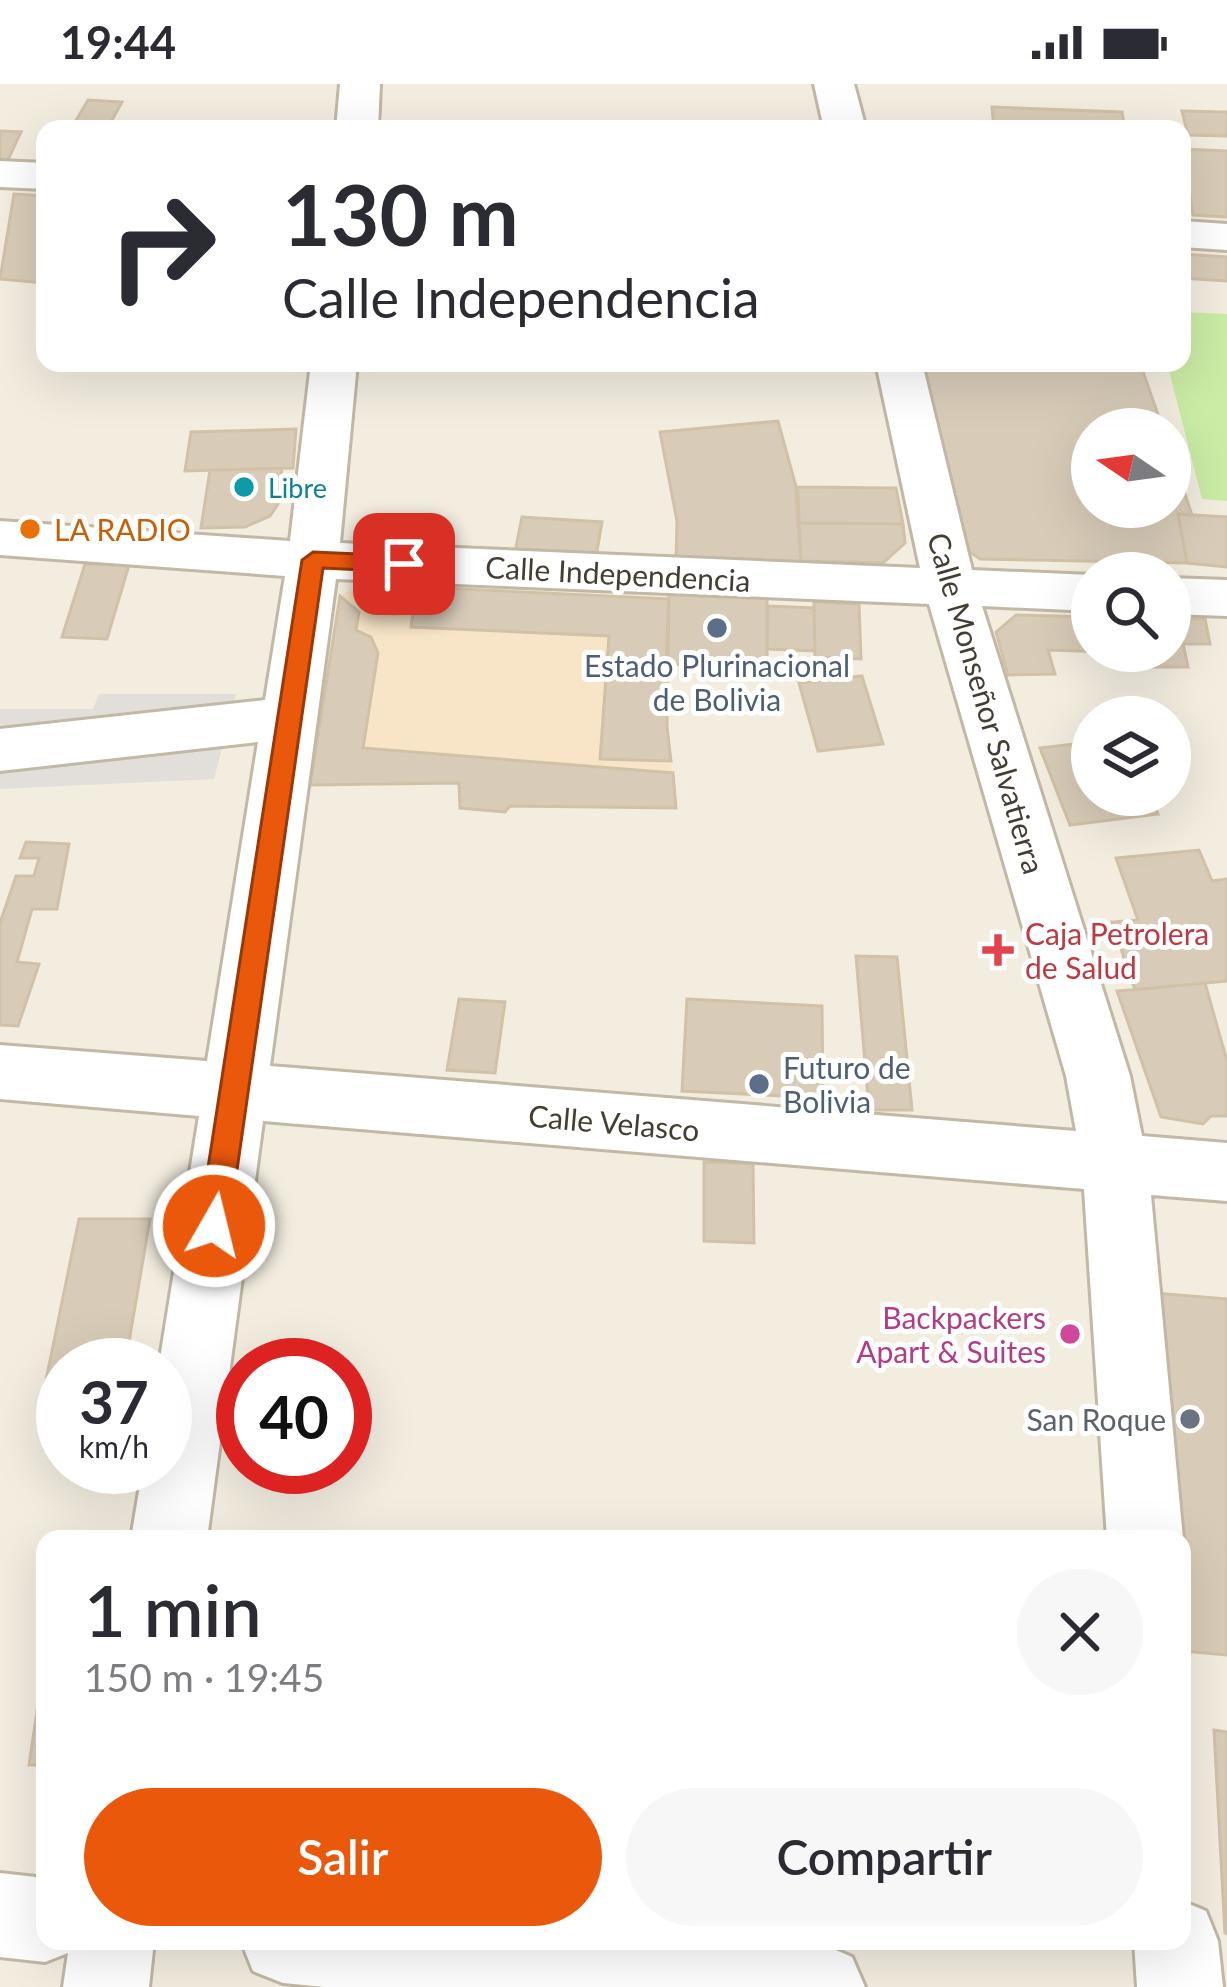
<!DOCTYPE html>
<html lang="es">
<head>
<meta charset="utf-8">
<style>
	body { margin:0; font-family:Lato,sans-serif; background:#f7f7f7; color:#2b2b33; height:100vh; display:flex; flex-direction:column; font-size:45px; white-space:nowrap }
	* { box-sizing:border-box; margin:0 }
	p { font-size:39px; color:#7c7c81 }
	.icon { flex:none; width:66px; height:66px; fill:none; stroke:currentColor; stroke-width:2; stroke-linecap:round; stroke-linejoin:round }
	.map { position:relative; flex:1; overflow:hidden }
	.details { position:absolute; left:36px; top:1446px; width:1155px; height:420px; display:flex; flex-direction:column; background:#fff; border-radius:24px; box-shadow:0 12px 48px #0002 }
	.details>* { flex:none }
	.top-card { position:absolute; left:36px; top:36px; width:1155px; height:252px; border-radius:24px; box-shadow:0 12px 48px #0002; background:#fff; color:#2b2b33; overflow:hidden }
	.needle { width:78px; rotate:283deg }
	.controls { position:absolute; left:1071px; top:324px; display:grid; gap:24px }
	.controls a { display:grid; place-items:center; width:120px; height:120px; border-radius:50%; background:#fff; box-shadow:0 12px 48px #0002; font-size:60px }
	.speed { position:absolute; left:36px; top:1254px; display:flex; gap:24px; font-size:60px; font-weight:700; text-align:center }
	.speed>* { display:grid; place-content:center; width:156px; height:156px; border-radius:50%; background:#fff; box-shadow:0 12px 48px #0002; line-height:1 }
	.speed small { font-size:30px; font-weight:400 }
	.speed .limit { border:18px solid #d22; background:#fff; color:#111 }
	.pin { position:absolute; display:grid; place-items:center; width:102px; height:102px; color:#fff; margin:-51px; border-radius:24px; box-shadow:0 6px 18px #0006 }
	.me { position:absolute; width:132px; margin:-66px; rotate:8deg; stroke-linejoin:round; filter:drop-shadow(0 0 9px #0008) }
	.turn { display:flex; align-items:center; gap:42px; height:252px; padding:0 48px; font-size:54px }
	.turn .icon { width:156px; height:156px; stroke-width:2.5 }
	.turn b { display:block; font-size:84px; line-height:102px }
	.round { display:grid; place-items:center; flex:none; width:126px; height:126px; border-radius:63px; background:#f7f7f7 }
	.overview { display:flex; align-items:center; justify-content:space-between; height:204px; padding:0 48px }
	h1 { font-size:72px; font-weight:600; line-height:90px }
	.primary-button { display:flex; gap:24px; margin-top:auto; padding:24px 48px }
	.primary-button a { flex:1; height:138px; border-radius:72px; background:#ea580c; color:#fff; font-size:48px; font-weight:600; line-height:138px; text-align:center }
	.primary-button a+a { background:#f7f7f7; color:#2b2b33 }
	.status { display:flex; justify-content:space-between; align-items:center; height:84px; padding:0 60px; background:#fff; direction:ltr }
	.status svg { height:33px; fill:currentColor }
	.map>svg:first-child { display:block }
	.commercial { fill:#f8e5c8 }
	.green { fill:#caeca4 }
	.parking { fill:#e2dfda }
	.building { fill:#d8ccb8; stroke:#d1c1a7; stroke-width:3 }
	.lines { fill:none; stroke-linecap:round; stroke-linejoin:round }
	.minor-casing { stroke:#c1b8a5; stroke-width:6 }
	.minor { fill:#fff; fill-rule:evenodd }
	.route { fill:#ea580c; stroke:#983908; stroke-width:3 }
	.culture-dot { fill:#0f9aa8; stroke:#fff; stroke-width:4.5 }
	.food-dot { fill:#e8710a; stroke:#fff; stroke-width:4.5 }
	.service-dot { fill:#5c6f8a; stroke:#fff; stroke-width:4.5 }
	.health-dot { fill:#e0444e; stroke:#fff; stroke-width:4.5 }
	.hotel-dot { fill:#d1479c; stroke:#fff; stroke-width:4.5 }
	.worship-dot { fill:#6b7280; stroke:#fff; stroke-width:4.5 }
	.labels { text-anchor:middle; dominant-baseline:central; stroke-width:10; stroke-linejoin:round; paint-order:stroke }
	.far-culture-label { font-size:27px; fill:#0d838f; stroke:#fff; text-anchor:start }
	.food-label { font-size:30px; fill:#c56008; stroke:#fff; text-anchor:start }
	.street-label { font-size:30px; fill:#443d31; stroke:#fff }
	.service-label { font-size:30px; fill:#4e5e75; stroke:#fff }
	.health-label { font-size:30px; fill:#be3a42; stroke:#fff; text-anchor:start }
	.hotel-label { font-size:30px; fill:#b23c85; stroke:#fff; text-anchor:end }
	.worship-label { font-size:30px; fill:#5b616d; stroke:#fff; text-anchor:end }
</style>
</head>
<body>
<div class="status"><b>19:44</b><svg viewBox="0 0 49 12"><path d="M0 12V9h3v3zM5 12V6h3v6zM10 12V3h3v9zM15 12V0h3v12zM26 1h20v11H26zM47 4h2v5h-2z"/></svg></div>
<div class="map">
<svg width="1227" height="1903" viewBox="0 0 1227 1903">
	<rect width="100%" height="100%" fill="#f3ede0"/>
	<path class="commercial" d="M 362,500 L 669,515 L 667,643 L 676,724 L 510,722 L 505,728 L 460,724 L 459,699 L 310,701 L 340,512 Z"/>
	<path class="green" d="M 1182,228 L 1227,230 L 1227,417 L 1202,415 L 1167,279 L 1182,279 Z"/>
	<path class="parking" d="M 99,610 L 236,610 L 214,695 L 0,705 L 0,625 L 93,625 Z"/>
	<path class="building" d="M 88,16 L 122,18 L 107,45 L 71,45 Z
		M 992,23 L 1122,28 L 1125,45 L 994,45 Z
		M 1182,27 L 1227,28 L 1227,52 L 1188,51 Z
		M 0,47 L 21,48 L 7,78 L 0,78 Z
		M 1182,65 L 1227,67 L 1227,133 L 1193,131 Z
		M 14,110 L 45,112 L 45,199 L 0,195 Z
		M 1182,170 L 1227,173 L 1227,197 L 1182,194 Z
		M 921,279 L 1140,279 L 1163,345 L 1092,345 L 1092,423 L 1170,423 L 1170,366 L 1192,431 L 1178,430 L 1187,479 L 980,475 L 966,465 Z
		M 778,337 L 798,410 L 801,482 L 676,476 L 677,437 L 660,348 Z
		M 296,345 L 293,384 L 185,387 L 191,348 Z
		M 282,384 L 278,420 L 270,432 L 245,443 L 201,444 L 210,386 Z
		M 796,403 L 896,404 L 903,440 L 798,439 Z
		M 1178,430 L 1227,433 L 1227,483 L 1187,479 Z
		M 522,433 L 602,438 L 596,473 L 515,468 Z
		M 798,439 L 903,440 L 905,459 L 883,479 L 801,477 Z
		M 85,480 L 129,481 L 107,555 L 62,553 Z
		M 362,500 L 669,515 L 667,643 L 671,677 L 600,675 L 609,552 L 411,543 L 413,529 L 393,530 Z
		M 669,508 L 767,511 L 767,583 L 666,580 Z
		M 340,512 L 359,528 L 356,546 L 371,553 L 378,569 L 363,664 L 673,689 L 676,724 L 510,722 L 505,728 L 460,724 L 459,699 L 310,701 Z
		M 814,518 L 859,520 L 861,575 L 815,573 Z
		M 768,522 L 814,524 L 815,567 L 767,565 Z
		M 1016,531 L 1092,533 L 1092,567 L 1111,568 L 1048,566 L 1055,590 L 1008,591 L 996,548 Z
		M 1170,534 L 1178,535 L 1188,583 L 1113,583 L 1110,567 L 1170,567 Z
		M 1178,535 L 1205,535 L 1210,560 L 1182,560 Z
		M 862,592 L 883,660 L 818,667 L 799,599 Z
		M 1092,658 L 1092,711 L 1150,711 L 1158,730 L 1070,741 L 1040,664 Z
		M 26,758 L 69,760 L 57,825 L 32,825 L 17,878 L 39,880 L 18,942 L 0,941 L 0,839 L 16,792 L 34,792 L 39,774 L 20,774 Z
		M 1199,766 L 1212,797 L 1227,795 L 1227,897 L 1135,906 L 1112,838 L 1138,836 L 1116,774 Z
		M 856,872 L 897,873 L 912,1026 L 869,1026 Z
		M 1205,899 L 1227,977 L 1227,1032 L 1211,1032 L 1203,1040 L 1161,1033 L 1117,907 Z
		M 459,915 L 505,918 L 495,989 L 447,986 Z
		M 687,915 L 822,922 L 823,1014 L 682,1007 Z
		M 704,1078 L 753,1080 L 754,1159 L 704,1157 Z
		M 79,1135 L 150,1135 L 125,1281 L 63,1281 L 63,1306 L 44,1306 Z
		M 1142,1208 L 1227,1215 L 1227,1571 L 1182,1567 L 1182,1455 Z
		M 45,1574 L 45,1681 L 29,1681 Z
		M 1214,1646 L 1227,1648 L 1227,1850 L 1225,1849 Z"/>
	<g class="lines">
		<defs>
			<path id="minor" d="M 340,0 L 380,0 L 378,45 L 336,45 Z
				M 814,0 L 854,0 L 866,45 L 824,45 Z
				M 0,77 L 45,79 L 45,105 L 0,103 Z
				M 1182,137 L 1227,140 L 1227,166 L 1182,163 Z
				M 311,279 L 357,279 L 340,459 L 920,484 L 876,279 L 922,279 L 972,486 L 1092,491 L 1092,527 L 982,522 L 1130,992 L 1142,1052 L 1227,1059 L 1227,1117 L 1151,1111 L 1183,1455 L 1182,1456 L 1107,1455 L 1084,1105 L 263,1037 L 207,1455 L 131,1455 L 143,1383 L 165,1383 L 165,1281 L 159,1281 L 199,1032 L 0,1015 L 0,961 L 207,977 L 258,658 L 0,687 L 0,645 L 265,616 L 285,492 L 0,471 L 0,437 L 290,457 ZM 336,495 L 929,520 L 1066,992 L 1076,1047 L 270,982 Z
				M 1170,494 L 1227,496 L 1227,532 L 1170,530 Z
				M 0,1789 L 45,1794 L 45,1857 L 154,1857 L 149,1903 L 63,1903 L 68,1869 L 45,1878 L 0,1873 Z
				M 1182,1817 L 1206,1827 L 1218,1857 L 1223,1903 L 1137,1903 L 1134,1857 L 1182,1857 Z
				M 241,1857 L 786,1857 L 822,1860 L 852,1873 L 865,1903 L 324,1903 L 283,1899 L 253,1887 Z"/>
		</defs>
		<use href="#minor" class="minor-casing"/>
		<use href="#minor" class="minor"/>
	</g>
	<path class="route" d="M 313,468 L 404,472 L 415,480 L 404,488 L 323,484 L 229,1142 L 224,1151 L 214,1155 L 204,1151 L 199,1142 L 302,476 Z"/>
	<circle class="culture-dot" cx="244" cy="403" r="12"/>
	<circle class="food-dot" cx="30" cy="445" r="12"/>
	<g class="service-dot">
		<circle cx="717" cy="544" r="12"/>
		<circle cx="759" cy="1000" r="12"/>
	</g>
	<path class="health-dot" d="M992 848h12v12h12v12h-12v12h-12v-12h-12v-12h12z"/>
	<circle class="hotel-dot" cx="1070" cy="1250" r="12"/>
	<circle class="worship-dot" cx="1190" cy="1335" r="12"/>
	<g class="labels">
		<g class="far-culture-label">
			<text x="268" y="403">Libre</text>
		</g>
		<g class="food-label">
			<text x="54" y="445">LA RADIO</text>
		</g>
		<g class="street-label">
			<text transform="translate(618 489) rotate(3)">Calle Independencia</text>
			<text transform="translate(987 619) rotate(74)">Calle Monseñor Salvatierra</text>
			<text transform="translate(614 1038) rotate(5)">Calle Velasco</text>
		</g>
		<g class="service-label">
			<text x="717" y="581">Estado Plurinacional<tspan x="717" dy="34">de Bolivia</tspan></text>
			<text x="783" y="983" text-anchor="start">Futuro de<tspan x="783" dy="34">Bolivia</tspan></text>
		</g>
		<g class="health-label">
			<text x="1025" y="849">Caja Petrolera<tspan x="1025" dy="34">de Salud</tspan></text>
		</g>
		<g class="hotel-label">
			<text x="1046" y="1233">Backpackers<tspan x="1046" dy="34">Apart &amp; Suites</tspan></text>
		</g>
		<g class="worship-label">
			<text x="1166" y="1335">San Roque</text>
		</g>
	</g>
</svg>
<div class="controls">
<a><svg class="needle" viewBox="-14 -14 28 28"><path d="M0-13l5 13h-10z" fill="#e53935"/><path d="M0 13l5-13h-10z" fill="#7c7c81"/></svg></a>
<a><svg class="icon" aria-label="search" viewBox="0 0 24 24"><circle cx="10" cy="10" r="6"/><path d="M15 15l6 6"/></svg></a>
<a><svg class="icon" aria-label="layers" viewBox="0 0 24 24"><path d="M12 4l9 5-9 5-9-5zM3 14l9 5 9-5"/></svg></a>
</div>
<div class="speed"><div>37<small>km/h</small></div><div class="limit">40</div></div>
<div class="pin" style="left:404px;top:480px;background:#d93025"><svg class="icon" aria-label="arrive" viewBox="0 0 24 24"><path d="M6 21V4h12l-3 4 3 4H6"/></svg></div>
<svg class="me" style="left:214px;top:1142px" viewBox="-20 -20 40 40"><circle r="17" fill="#ea580c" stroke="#fff" stroke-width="3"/><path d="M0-11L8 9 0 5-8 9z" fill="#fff"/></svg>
<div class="top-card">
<div class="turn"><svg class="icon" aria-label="right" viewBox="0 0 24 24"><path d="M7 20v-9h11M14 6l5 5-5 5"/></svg><div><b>130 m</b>Calle Independencia</div></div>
</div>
<section class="details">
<div class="overview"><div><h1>1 min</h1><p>150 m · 19:45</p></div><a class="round"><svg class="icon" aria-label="close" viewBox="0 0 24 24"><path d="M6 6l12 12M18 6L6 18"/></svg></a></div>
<div class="primary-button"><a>Salir</a><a>Compartir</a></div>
</section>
</div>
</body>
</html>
